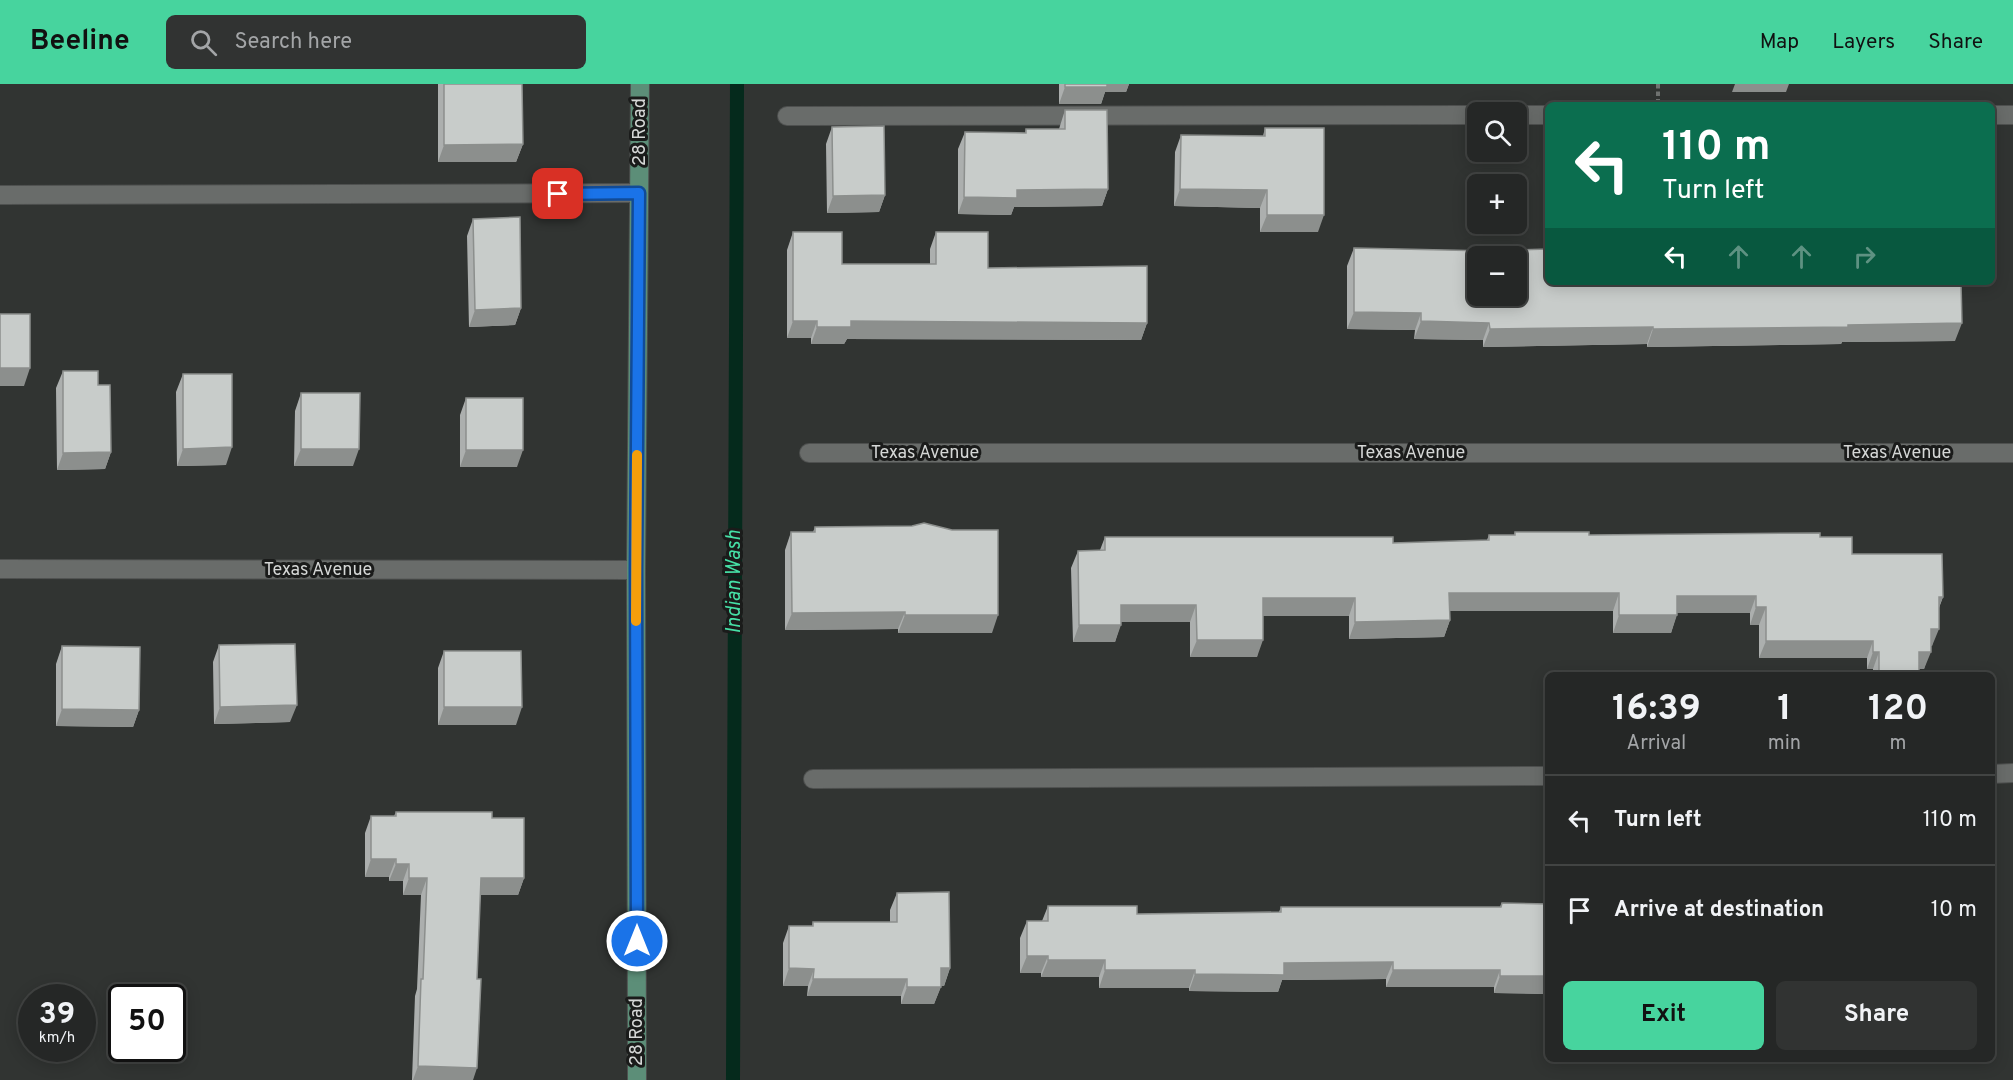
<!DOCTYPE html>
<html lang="en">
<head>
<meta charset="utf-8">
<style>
	body { margin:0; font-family:Overpass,sans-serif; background:#313332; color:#f1f3f6; height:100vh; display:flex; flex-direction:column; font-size:22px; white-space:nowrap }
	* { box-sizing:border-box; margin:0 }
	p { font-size:20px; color:#a3a5a7 }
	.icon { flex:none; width:33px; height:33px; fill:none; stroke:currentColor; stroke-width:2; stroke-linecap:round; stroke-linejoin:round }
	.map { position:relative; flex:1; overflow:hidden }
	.side { position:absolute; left:1545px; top:588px; width:450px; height:390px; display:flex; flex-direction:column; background:#252726; border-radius:9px; box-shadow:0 3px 15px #0003,0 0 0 2px #424443 }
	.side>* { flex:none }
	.banner { position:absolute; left:1545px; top:18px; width:450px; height:183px; border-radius:9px; box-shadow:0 3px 15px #0003,0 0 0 2px #424443; background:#0b6e4f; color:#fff; overflow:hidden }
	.tools { position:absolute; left:1467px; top:18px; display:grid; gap:12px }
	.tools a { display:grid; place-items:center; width:60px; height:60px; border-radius:9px; background:#252726; box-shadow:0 3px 15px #0003,0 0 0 2px #424443; font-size:30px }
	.speed { position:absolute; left:18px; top:900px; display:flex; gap:12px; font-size:30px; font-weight:700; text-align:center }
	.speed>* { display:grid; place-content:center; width:78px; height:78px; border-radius:50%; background:#252726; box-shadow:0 3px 15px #0003,0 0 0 2px #424443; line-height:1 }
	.speed small { font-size:15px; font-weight:400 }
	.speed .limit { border:3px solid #111; border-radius:9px; background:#fff; color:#111 }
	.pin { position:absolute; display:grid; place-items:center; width:51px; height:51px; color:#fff; margin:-26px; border-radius:12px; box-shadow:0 3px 9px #0006 }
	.me { position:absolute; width:66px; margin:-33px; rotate:0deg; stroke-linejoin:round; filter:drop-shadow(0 0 4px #0008) }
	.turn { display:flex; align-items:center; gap:21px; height:126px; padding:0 18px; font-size:27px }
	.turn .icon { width:78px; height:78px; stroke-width:2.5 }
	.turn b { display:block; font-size:42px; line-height:51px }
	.lanes { display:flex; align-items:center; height:57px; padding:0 18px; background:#0003; justify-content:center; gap:30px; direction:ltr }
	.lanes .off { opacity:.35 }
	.eta { display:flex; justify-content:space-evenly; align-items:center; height:102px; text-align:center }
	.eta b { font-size:36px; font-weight:700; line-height:42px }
	.button { display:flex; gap:12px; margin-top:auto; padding:12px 18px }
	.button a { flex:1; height:69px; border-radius:9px; background:#47d49e; color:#111; font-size:24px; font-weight:700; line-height:69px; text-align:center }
	.button a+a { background:#313332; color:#f1f3f6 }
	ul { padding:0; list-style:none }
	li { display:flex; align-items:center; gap:18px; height:90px; padding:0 18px; border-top:2px solid #424443 }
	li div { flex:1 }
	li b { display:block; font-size:22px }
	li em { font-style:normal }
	header { display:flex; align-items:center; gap:36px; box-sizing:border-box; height:84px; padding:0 30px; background:#47d49e; color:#111 }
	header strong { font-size:28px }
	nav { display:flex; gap:33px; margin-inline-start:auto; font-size:21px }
	.search { width:420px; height:54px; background:#313332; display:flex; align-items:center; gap:15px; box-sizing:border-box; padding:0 21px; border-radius:9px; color:#a3a5a7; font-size:22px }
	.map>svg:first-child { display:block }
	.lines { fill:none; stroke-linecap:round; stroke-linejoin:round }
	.stream { stroke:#052a1c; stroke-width:14 }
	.minor-casing { stroke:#4e504f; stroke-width:20 }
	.major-casing { stroke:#4e504f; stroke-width:20 }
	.path { stroke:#707371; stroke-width:4; stroke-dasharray:4.5 3; stroke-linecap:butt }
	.minor { stroke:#696c6a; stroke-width:18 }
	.major { stroke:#5c8e78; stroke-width:18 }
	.wall { fill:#acafae }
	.shaded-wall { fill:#8c8f8d }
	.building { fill:#c8ccca; stroke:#8c8f8d; stroke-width:1.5; fill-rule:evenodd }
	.route-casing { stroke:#114b97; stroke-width:15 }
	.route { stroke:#1a73e8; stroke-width:10 }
	.slow { stroke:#f59e0b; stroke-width:10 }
	.labels { text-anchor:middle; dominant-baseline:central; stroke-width:6; stroke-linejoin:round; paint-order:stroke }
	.street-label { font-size:18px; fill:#d5d7d6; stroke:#1a1b1a }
	.water-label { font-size:20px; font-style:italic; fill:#46e0a6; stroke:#1a1b1a }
</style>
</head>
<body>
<header>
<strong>Beeline</strong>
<div class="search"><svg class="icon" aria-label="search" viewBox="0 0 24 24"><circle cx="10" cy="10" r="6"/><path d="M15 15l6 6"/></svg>Search here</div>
<nav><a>Map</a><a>Layers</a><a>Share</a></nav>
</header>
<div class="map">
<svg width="2013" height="996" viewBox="0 0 2013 996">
	<rect width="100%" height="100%" fill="#313432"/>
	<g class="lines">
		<path class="stream" d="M 733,996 L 737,0"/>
		<defs>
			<path id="minor" d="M 1516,31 L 1548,31
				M 1992,31 L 2013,31
				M 787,32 L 1478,31
				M 0,111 L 639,109
				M 809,369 L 2013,369
				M 0,485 L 636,486
				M 1992,690 L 2013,689
				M 813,695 L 1548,692"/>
			<path id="major" d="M 637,996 L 636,486 L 640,0"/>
		</defs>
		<use href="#minor" class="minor-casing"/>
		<use href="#major" class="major-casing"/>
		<path class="path" d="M 1658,0 L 1658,21"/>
		<use href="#minor" class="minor"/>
		<use href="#major" class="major"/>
	</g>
	<path class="wall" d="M 438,0 L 522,0 L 523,60 L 516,78 L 438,78 Z
		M 1059,0 L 1129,0 L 1126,8 L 1105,8 L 1101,20 L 1059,20 Z
		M 1065,26 L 1108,105 L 1102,122 L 1014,123 L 1011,131 L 958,130 L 958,65 L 965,48 L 1025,49 L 1026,45 L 1059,45 Z
		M 832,43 L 885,111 L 879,128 L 827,129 L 826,60 Z
		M 1265,44 L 1318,148 L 1260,148 L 1260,124 L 1174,122 L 1175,68 L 1181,51 L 1263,52 Z
		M 473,135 L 521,224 L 515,241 L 469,243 L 467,152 Z
		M 793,148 L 842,180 L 930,180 L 930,165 L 936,148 L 988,184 L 1147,239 L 1141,256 L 847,255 L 844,260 L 811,260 L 811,254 L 787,254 L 787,166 Z
		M 1354,164 L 1548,198 L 1955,257 L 1842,258 L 1841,260 L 1647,263 L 1647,260 L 1483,263 L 1483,256 L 1414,255 L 1415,246 L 1347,245 L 1347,182 Z
		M 63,287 L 98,301 L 111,368 L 105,385 L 57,386 L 56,304 Z
		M 183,290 L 226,381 L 177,382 L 176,308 Z
		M 301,309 L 353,382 L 294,382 L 295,327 Z
		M 466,314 L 517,383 L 460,383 L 460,331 Z
		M 815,443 L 992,549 L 898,549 L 898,545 L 785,546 L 785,466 L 791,448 L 813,448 Z
		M 1515,448 L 1589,451 L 1820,453 L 1852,470 L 1943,513 L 1939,524 L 1932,562 L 1931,562 L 1924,585 L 1919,585 L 1918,591 L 1873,591 L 1873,585 L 1867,585 L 1867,574 L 1759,574 L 1759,541 L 1750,541 L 1750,529 L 1677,529 L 1671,549 L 1613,549 L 1613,527 L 1450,527 L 1450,536 L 1444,553 L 1349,555 L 1349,532 L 1263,532 L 1257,573 L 1190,573 L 1190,538 L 1121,538 L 1115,558 L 1073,558 L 1071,484 L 1078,467 L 1100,466 L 1105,453 L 1393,459 L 1487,456 L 1489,451 L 1514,451 Z
		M 219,561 L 290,638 L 214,640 L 213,578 Z
		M 62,562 L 139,626 L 133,643 L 56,642 L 56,580 Z
		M 444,567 L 516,641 L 438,641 L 438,584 Z
		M 396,728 L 492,734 L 524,794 L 518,811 L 480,811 L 473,996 L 412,996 L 415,912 L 417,905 L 421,811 L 403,811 L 403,797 L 389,797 L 389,793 L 365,793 L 365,749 L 371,732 L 394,732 Z
		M 897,809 L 950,884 L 944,902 L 941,902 L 934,920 L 901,920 L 901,912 L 807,912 L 808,902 L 783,902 L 783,859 L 789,842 L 812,842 L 813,838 L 890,838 L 890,826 Z
		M 1502,819 L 1548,820 L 1548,906 L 1547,910 L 1494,909 L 1494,903 L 1386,903 L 1386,895 L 1282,896 L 1278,908 L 1189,907 L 1189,904 L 1099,904 L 1099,893 L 1041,893 L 1041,889 L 1020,889 L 1020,854 L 1027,837 L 1042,837 L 1048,822 L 1137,830 L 1279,828 L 1281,823 L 1500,823 Z"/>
	<path class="shaded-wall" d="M 1103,0 L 1129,0 L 1126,8 L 1105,8 L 1101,20 L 1059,20 L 1065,3 Z
		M 1735,0 L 1789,0 L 1786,8 L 1732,8 Z
		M 523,60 L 516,78 L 438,78 L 444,61 Z
		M 1108,105 L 1102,122 L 1014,123 L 1011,131 L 958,130 L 964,113 L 1017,106 Z
		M 1180,105 L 1267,106 L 1260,124 L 1174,122 Z
		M 885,111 L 879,128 L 827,129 L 833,112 Z
		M 1267,131 L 1324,131 L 1318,148 L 1260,148 Z
		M 521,224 L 515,241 L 469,243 L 475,226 Z
		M 1354,228 L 1421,229 L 1415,246 L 1347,245 Z
		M 793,237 L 817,237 L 811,254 L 787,254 Z
		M 851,237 L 1147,239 L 1141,256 L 847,255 L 844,260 L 811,260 L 817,243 Z
		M 1421,237 L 1489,239 L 1483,256 L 1414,255 Z
		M 1962,239 L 1955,257 L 1842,258 L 1841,260 L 1647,263 L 1653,245 L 1848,241 Z
		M 1653,243 L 1647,260 L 1483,263 L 1490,245 Z
		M 0,284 L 30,284 L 24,302 L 0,302 Z
		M 232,363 L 226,381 L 177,382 L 183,365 Z
		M 301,365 L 359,365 L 353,382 L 294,382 Z
		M 466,366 L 523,366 L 517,383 L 460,383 Z
		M 111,368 L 105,385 L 57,386 L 63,369 Z
		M 1449,509 L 1619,509 L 1613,527 L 1443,527 Z
		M 1677,512 L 1756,512 L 1750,529 L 1671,529 Z
		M 1939,513 L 1943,513 L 1936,530 Z
		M 1263,514 L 1355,514 L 1349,532 L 1256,532 Z
		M 1121,521 L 1196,521 L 1190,538 L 1115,538 Z
		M 1756,523 L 1766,523 L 1759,541 L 1750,541 Z
		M 905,528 L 898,545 L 785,546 L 792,529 Z
		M 905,531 L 998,531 L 992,549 L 898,549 Z
		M 1619,531 L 1677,531 L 1671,549 L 1613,549 Z
		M 1450,536 L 1444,553 L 1349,555 L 1355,538 Z
		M 1079,541 L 1121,541 L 1115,558 L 1073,558 Z
		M 1931,545 L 1939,545 L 1932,562 L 1924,562 Z
		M 1197,556 L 1263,556 L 1257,573 L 1190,573 Z
		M 1766,557 L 1873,557 L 1867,574 L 1759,574 Z
		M 1873,568 L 1879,568 L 1873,585 L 1867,585 Z
		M 1919,568 L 1931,568 L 1924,585 L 1913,585 Z
		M 1879,589 L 1919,589 L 1918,591 L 1878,591 Z
		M 297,621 L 290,638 L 214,640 L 220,623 Z
		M 444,623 L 522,623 L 516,641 L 438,641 Z
		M 62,625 L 139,626 L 133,643 L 56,642 Z
		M 371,775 L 396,775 L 389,793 L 365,793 Z
		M 396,780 L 409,780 L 403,797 L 389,797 Z
		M 409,794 L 427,794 L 421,811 L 403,811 Z
		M 481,794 L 524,794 L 518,811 L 475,811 Z
		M 1027,872 L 1048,872 L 1041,889 L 1020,889 Z
		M 1048,876 L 1105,876 L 1099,893 L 1041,893 Z
		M 1393,878 L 1386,895 L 1282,896 L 1278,908 L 1189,907 L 1195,890 L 1284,879 Z
		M 789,884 L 814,885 L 808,902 L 783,902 Z
		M 941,884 L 950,884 L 944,902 L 934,902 Z
		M 1105,886 L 1195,886 L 1189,904 L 1099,904 Z
		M 1393,886 L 1500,886 L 1494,903 L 1386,903 Z
		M 1500,892 L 1548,892 L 1548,906 L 1547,910 L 1494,909 Z
		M 813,895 L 907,895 L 901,912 L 807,912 Z
		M 907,903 L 941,903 L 934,920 L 901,920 Z
		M 418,982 L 477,984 L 473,996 L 413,996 Z"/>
	<path class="building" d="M 444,0 L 522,0 L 523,60 L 444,61 Z
		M 1065,0 L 1107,0 L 1107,3 L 1065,3 Z
		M 1065,26 L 1107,26 L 1108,105 L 1017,106 L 1017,114 L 964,113 L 965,48 L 1026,49 L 1026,45 L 1065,45 Z
		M 884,42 L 885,111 L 833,112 L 832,43 Z
		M 1265,44 L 1324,44 L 1324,131 L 1267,131 L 1267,106 L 1180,105 L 1181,51 L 1265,52 Z
		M 520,133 L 521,224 L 475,226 L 473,135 Z
		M 793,148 L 842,148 L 842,180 L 936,180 L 936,148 L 988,148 L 988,184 L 1147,182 L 1147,239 L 851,237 L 851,243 L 817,243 L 817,237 L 793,237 Z
		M 1354,164 L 1490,167 L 1548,165 L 1548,198 L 1961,198 L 1962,239 L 1848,241 L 1848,243 L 1653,245 L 1653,243 L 1490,245 L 1489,239 L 1421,237 L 1421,229 L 1354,228 ZM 1478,172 L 1516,172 L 1516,212 L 1478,212 Z
		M 0,230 L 30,230 L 30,284 L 0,284 Z
		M 63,287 L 98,287 L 98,301 L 110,301 L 111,368 L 63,369 Z
		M 183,290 L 232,290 L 232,363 L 183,365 Z
		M 301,309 L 360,309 L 359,365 L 301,365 Z
		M 466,314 L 523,314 L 523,366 L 466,366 Z
		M 924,439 L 952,446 L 998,446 L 998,531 L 905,531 L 905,528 L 792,529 L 791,448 L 815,448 L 815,443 L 912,442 Z
		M 1515,448 L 1589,448 L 1589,451 L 1820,449 L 1820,453 L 1852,453 L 1852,470 L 1942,470 L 1943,513 L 1939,513 L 1939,545 L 1931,545 L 1931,568 L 1919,568 L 1919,589 L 1879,589 L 1879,568 L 1873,568 L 1873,557 L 1766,557 L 1766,523 L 1756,523 L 1756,512 L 1677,512 L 1677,531 L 1619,531 L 1619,509 L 1449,509 L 1450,536 L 1355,538 L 1355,514 L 1263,514 L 1263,556 L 1197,556 L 1196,521 L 1121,521 L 1121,541 L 1079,541 L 1078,467 L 1105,466 L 1105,453 L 1393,453 L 1393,459 L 1489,456 L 1489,451 L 1515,451 Z
		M 295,560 L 297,621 L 220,623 L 219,561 Z
		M 62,562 L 140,563 L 139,626 L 62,625 Z
		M 444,567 L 521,567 L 522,623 L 444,623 Z
		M 396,728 L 492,728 L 492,734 L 524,734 L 524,794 L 481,794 L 477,895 L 481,895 L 477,984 L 418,982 L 421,895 L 423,895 L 427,794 L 409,794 L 409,780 L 396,780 L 396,775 L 371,775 L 371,732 L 396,732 Z
		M 949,808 L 950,884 L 941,884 L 941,903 L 907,903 L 907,895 L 813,895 L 814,885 L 789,884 L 789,842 L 813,842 L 813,838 L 897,838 L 897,809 Z
		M 1502,819 L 1548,820 L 1548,892 L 1500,892 L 1500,886 L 1393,886 L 1393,878 L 1284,879 L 1284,891 L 1195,890 L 1195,886 L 1105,886 L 1105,876 L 1048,876 L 1048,872 L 1027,872 L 1027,837 L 1048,837 L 1048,822 L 1137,822 L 1137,830 L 1281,828 L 1281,823 L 1501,823 Z"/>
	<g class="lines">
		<defs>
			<path id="route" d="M 558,110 L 639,109 L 636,486 L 637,857"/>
		</defs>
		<use href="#route" class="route-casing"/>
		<use href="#route" class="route"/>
		<path class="slow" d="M 636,537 L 637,371"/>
	</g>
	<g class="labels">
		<g class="street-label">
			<text transform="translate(640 48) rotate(-90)">28 Road</text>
			<text x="925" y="369">Texas Avenue</text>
			<text x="1411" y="369">Texas Avenue</text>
			<text x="1897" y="369">Texas Avenue</text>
			<text x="318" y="486">Texas Avenue</text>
			<text transform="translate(637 948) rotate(-90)">28 Road</text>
		</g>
		<g class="water-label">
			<text transform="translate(735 498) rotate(-90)">Indian Wash</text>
		</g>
	</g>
</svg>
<div class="tools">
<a><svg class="icon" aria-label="search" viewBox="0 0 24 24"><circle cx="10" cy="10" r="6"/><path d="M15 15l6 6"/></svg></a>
<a>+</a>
<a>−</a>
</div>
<div class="speed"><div>39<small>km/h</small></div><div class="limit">50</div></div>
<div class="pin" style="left:558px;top:110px;background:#d93025"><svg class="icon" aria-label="arrive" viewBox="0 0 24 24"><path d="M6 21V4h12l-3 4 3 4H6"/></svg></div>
<svg class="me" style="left:637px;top:857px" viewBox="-20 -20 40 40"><circle r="17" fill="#1a73e8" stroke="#fff" stroke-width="3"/><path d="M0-11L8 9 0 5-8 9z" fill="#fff"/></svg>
<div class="banner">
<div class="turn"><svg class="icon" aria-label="left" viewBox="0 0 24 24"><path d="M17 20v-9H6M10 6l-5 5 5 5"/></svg><div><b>110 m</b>Turn left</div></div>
<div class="lanes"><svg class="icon" aria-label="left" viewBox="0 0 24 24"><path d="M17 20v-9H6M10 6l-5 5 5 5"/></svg><svg class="icon off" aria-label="ahead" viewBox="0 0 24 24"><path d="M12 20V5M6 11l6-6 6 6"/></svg><svg class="icon off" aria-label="ahead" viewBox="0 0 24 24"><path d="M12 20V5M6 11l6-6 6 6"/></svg><svg class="icon off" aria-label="right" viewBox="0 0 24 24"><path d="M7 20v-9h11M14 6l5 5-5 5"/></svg></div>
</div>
<section class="side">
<div class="eta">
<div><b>16:39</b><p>Arrival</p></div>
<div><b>1</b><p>min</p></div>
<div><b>120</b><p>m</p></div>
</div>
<ul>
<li><svg class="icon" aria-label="left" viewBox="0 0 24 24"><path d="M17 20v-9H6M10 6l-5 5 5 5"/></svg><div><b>Turn left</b></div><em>110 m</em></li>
<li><svg class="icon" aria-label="arrive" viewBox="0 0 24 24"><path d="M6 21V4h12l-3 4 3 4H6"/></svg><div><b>Arrive at destination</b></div><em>10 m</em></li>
</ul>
<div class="button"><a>Exit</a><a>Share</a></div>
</section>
</div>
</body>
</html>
